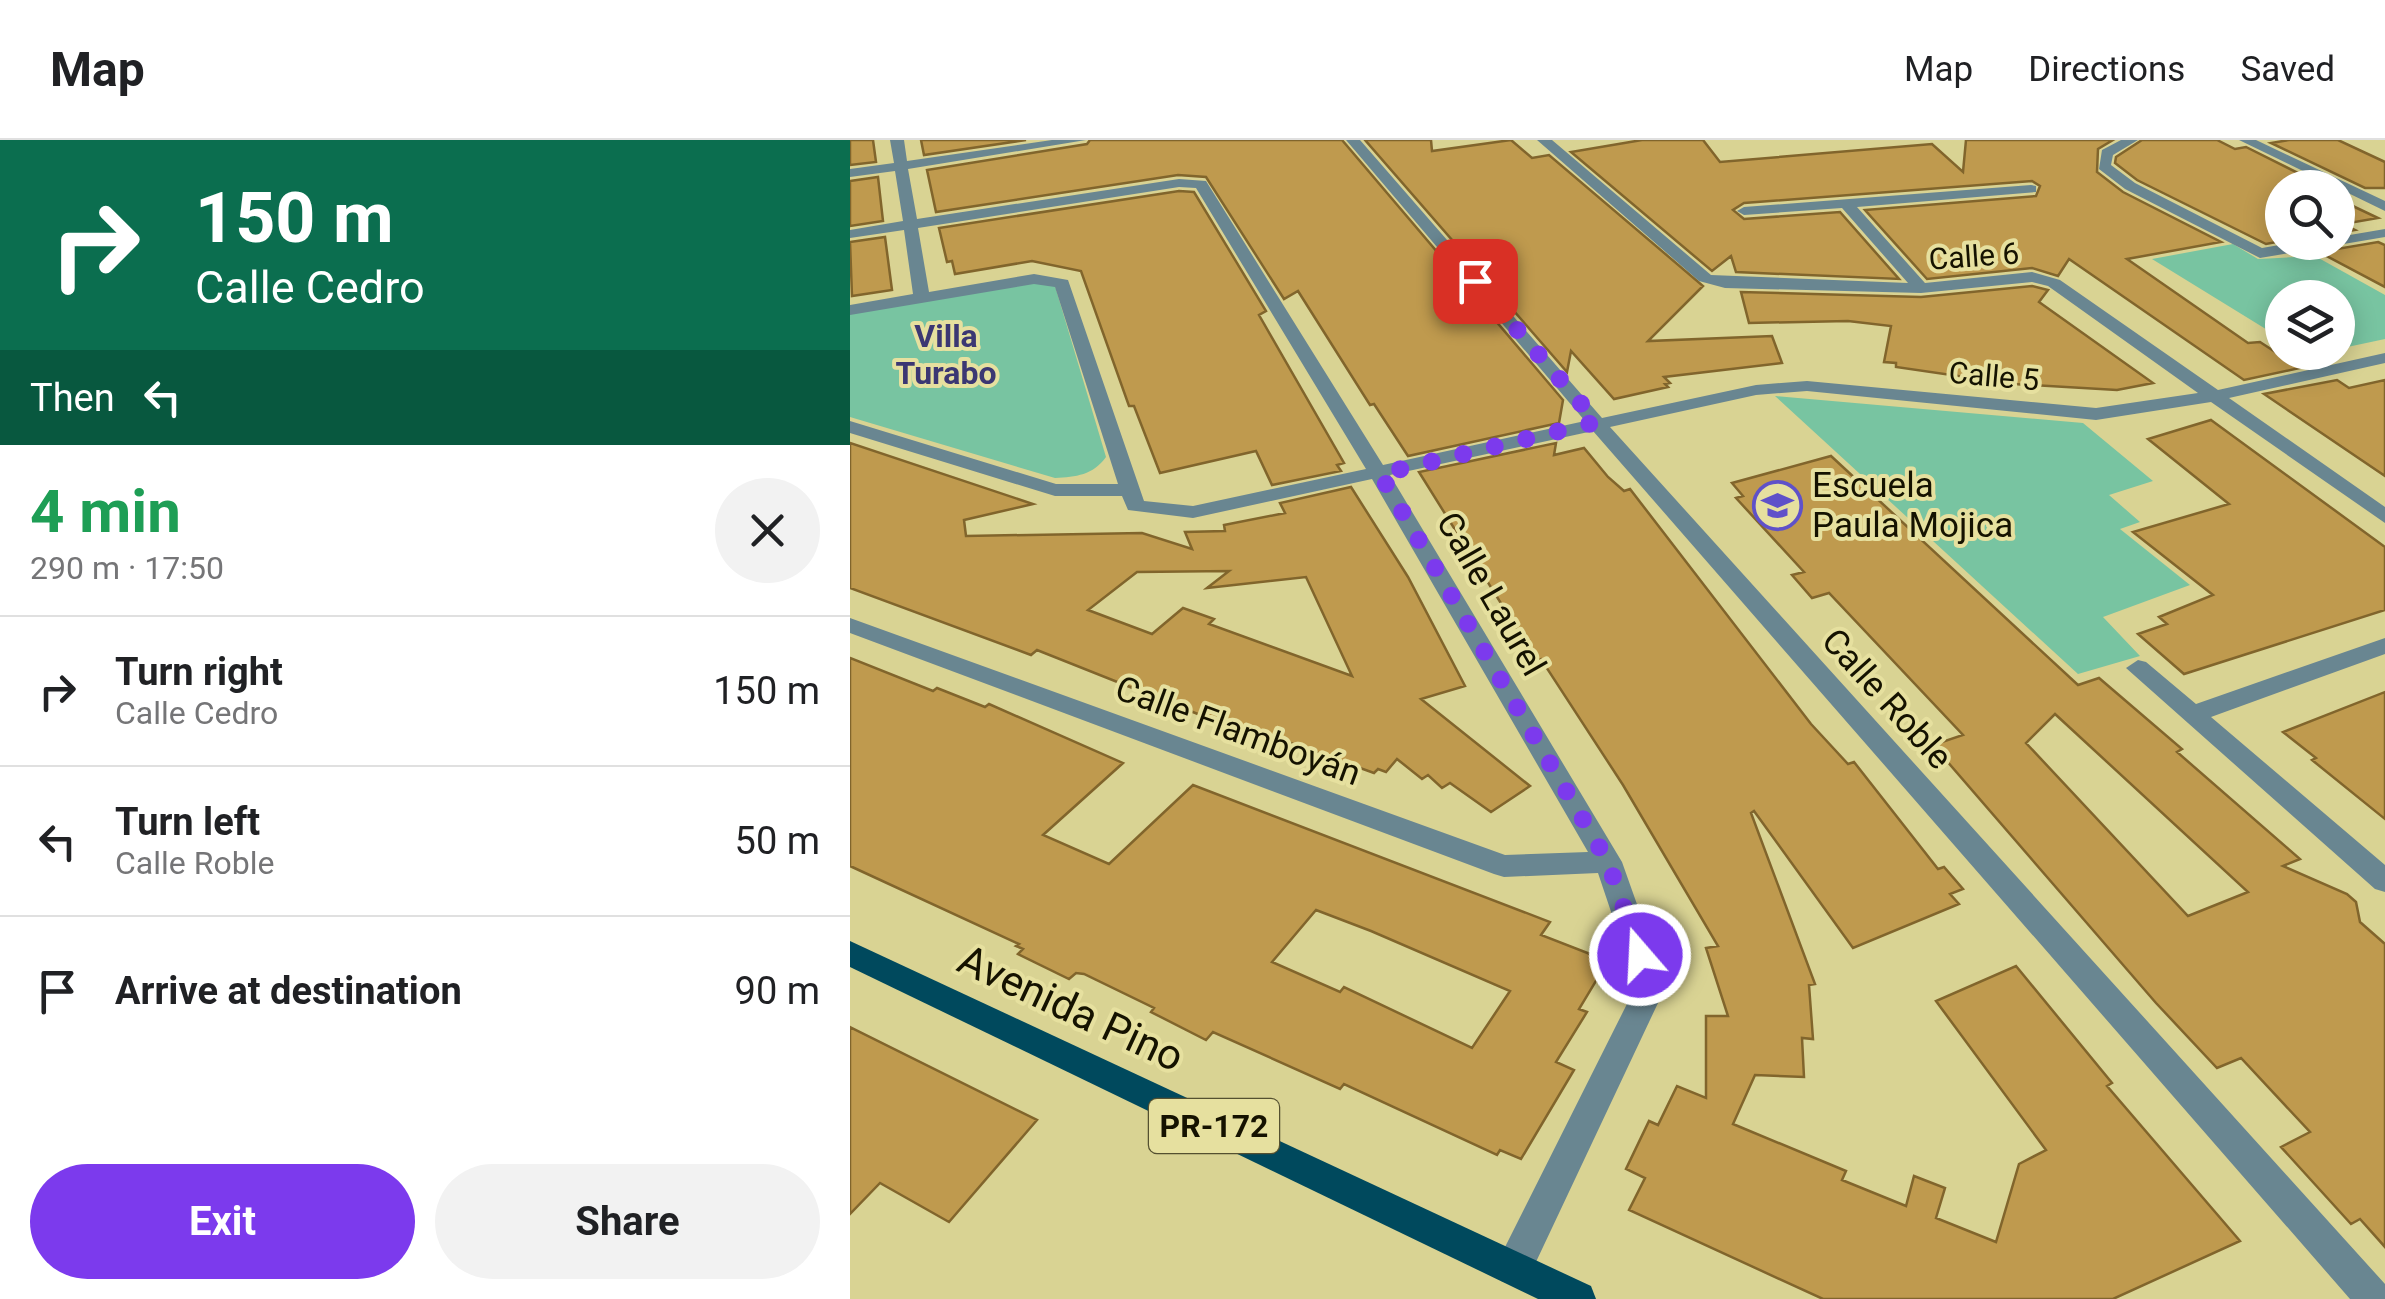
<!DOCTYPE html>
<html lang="en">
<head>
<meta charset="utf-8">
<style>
	body { margin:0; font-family:Roboto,sans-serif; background:#f2f2f2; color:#202124; height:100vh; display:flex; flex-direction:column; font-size:38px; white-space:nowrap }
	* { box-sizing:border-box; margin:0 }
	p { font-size:32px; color:#757577 }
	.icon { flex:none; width:55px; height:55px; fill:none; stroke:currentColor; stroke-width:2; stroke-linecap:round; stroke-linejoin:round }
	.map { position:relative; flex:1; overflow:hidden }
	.panel { display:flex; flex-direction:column; background:#fff; width:850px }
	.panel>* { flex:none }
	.banner { background:#0b6e4f; color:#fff; overflow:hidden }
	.tools { position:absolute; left:1415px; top:30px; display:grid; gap:20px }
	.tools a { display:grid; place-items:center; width:90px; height:90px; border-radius:50%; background:#fff; box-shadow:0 5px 25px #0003; font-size:50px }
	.pin { position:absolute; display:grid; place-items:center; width:85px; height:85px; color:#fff; margin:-42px; border-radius:20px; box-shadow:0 5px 15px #0006 }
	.me { position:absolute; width:110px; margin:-55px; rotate:341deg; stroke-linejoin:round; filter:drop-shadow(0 0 8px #0008) }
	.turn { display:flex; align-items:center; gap:35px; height:210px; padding:0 30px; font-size:45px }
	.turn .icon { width:130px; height:130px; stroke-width:2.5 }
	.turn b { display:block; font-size:70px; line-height:85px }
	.then { display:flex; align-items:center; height:95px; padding:0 30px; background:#0003; gap:20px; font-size:38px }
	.round { display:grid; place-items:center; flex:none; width:105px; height:105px; border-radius:52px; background:#f2f2f2 }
	.overview { display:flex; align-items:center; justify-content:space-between; height:170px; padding:0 30px }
	h1 { font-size:60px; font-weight:700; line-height:75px; color:#1e9e55 }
	.button { display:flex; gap:20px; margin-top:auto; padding:20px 30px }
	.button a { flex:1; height:115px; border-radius:60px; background:#7c3aed; color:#fff; font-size:40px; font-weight:700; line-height:115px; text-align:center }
	.button a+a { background:#f2f2f2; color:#202124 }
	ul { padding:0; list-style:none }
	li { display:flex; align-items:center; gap:30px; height:150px; padding:0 30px; border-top:2px solid #e0e0e0 }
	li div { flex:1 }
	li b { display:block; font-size:38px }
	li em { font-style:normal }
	header { display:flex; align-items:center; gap:60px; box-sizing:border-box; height:140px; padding:0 50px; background:#fff; border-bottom:2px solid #e0e0e0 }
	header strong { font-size:48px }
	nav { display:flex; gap:55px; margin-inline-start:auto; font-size:35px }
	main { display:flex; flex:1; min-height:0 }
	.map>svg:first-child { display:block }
	.green { fill:#78c4a1 }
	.building { fill:#bf9a4e; stroke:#81652c; stroke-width:2.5; fill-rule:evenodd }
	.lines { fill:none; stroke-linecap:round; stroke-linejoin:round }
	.street { fill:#698691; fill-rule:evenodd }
	.primary { fill:#00495d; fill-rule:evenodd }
	.route { stroke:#7c3aed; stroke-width:18; stroke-dasharray:0 32.4 }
	.labels { text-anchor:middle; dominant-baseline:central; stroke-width:8; stroke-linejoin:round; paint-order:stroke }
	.far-street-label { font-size:30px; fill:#151200; stroke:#e6e09f }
	.far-neighbourhood-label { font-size:32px; font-weight:bold; fill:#3b3773; stroke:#e6e09f }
	.shield { fill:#e6e09f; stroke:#545030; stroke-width:2.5 }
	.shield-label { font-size:32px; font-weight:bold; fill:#151200 }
	.poi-label { font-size:35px; fill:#151200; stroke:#e6e09f; text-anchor:start }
	.street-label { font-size:35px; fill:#151200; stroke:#e6e09f }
	.near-street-label { font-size:42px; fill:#151200; stroke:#e6e09f }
</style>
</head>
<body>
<header>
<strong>Map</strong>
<nav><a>Map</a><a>Directions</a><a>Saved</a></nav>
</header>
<main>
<section class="panel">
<div class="banner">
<div class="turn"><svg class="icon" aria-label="right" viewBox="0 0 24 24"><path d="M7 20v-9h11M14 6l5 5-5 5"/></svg><div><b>150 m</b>Calle Cedro</div></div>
<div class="then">Then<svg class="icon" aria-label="left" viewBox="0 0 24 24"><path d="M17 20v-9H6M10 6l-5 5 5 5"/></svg></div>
</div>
<div class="overview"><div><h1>4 min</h1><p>290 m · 17:50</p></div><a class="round"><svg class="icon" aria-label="close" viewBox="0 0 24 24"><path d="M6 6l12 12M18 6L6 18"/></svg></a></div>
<ul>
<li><svg class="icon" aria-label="right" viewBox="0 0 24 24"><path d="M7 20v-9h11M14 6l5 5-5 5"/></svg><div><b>Turn right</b><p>Calle Cedro</p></div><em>150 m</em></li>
<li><svg class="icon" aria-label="left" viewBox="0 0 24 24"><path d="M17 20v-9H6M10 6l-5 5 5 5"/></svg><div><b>Turn left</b><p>Calle Roble</p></div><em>50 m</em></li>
<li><svg class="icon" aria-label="arrive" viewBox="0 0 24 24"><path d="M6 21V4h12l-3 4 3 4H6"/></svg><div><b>Arrive at destination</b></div><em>90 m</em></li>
</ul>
<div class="button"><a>Exit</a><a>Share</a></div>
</section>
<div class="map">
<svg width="1535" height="1159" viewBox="0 0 1535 1159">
	<rect width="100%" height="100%" fill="#d9d393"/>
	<path class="green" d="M 1383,104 L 1408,119 L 1465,116 L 1535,155 L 1535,199 L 1488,209 L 1488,158 L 1432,158 L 1432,199 L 1302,119 Z
		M 178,142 L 205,146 L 256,317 C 243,335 226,337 205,338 L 0,277 L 0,174 Z
		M 925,256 L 1233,283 L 1303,341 L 1259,355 L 1290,382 L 1270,389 L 1340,445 L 1253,477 L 1290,516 L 1228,534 Z"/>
	<path class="building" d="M 0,0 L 23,0 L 26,22 L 0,25 Z
		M 71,0 L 176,0 L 74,15 Z
		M 240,0 L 492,0 L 713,260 L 709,283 L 558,316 L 524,264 L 520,265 L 448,151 L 434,159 L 356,37 L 328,35 L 86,72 L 77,30 L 237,4 Z
		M 515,0 L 581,0 L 582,11 L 661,0 L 682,18 L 699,15 L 853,146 L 798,201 L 922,196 L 932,223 L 814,237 L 820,243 L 815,244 L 818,247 L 764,259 L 721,211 L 717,232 Z
		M 792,0 L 853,0 L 870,22 L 1082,4 L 1113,32 L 1116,0 L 1263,0 L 1248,9 L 1247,32 L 1273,52 L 1371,102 L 1277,119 L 1398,203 L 1410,202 L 1450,228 L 1394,240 L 1219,119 L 1208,136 L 1182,128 L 1077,139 L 1015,70 L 1186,56 L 1190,46 L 1182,41 L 894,63 L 883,70 L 894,79 L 990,72 L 1049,139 L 886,132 L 881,116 L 862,131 L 721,12 Z
		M 1292,0 L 1367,0 L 1385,9 L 1396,7 L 1478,48 L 1432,48 L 1432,101 L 1416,104 L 1287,40 L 1265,23 L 1266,17 Z
		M 1439,0 L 1488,0 L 1535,22 L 1535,48 L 1515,48 L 1421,3 Z
		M 28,37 L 33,81 L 0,86 L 0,41 Z
		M 329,51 L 344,52 L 416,171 L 409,175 L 494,323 L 487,325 L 491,331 L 422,345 L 406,311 L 310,333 L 284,266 L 279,266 L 231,131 L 182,121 L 105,134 L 102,121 L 97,122 L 89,88 Z
		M 1488,59 L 1528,78 L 1493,84 L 1505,90 L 1488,93 Z
		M 35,97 L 42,150 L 2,156 L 0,102 Z
		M 1528,102 L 1535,105 L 1535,147 L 1469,112 Z
		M 1182,146 L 1198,150 L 1189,162 L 1303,243 L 1267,250 L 1163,244 L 1046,227 L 1046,223 L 1034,222 L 1041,186 L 998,181 L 899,183 L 891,152 L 1071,157 Z
		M 1487,240 L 1499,248 L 1535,240 L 1535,336 L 1414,254 Z
		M 1361,280 L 1535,407 L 1535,470 L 1334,534 L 1288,494 L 1317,484 L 1309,477 L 1363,455 L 1283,392 L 1379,364 L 1298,299 Z
		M 0,303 L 183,364 L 114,380 L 116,396 L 292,393 L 342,409 L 335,392 L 375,391 L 374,385 L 435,373 L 430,363 L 501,347 L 558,437 L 615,546 L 571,559 L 680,646 L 641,672 L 600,643 L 592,648 L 578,635 L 572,639 L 547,619 L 536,632 L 528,629 L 524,633 L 413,593 L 410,596 L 383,588 L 187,510 L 181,515 L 0,448 ZM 379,431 L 357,448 L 456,437 L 502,536 L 359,484 L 364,479 L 333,468 L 302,494 L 238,470 L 287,432 Z
		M 706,303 L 704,315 L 734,308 L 758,337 L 774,351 L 780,349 L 961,584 L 998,624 L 1004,622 L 1088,729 L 1094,727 L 1113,749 L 1100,754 L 1109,764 L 1003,808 L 904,671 L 901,673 L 965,844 L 959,845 L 963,899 L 952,898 L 954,937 L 905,935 L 883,984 L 996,1031 L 992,1040 L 1056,1066 L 1064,1036 L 1095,1048 L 1086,1078 L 1146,1102 L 1169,1024 L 1196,1010 L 1086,861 L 1166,826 L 1262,943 L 1257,946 L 1390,1101 L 1263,1159 L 973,1159 L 779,1070 L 795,1038 L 776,1029 L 799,981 L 808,985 L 827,946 L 856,958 L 856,876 L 878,876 L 856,808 L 868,806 L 773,645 L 691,519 L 687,521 L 569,332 Z
		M 981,316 L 1228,545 L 1249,538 L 1332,609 L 1327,612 L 1450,719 L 1433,726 L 1497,754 L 1506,762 L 1510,782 L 1535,804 L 1535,1107 L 1510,1079 L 1501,1084 L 1431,1007 L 1460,992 L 1391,918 L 1367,928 L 1306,863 L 1083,605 L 1113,595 L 979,453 L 962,458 L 942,435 L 954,432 L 886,358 L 893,356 L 882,343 ZM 1205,574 L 1398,752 L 1338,776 L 1176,603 Z
		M 0,518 L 83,551 L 87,548 L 135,567 L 139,564 L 273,623 L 193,695 L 259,724 L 343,645 L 700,782 L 691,795 L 758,821 L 729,869 L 737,872 L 706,922 L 724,930 L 671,1019 L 650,1010 L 647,1015 L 494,944 L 490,949 L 363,892 L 356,900 L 301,872 L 304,868 L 234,834 L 226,833 L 219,839 L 168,814 L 173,809 L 166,806 L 169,804 L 0,726 ZM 466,770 L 521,791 L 660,851 L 622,908 L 494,847 L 490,852 L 422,822 Z
		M 1535,552 L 1535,679 L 1462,620 L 1466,618 L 1433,592 Z
		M 0,887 L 187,980 L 99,1082 L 30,1043 L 0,1074 Z"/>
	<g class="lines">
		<path class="street" d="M 40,0 L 54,0 L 57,21 L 202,0 L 236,0 L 58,29 L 67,79 L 329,39 L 356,41 L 533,325 L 735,281 L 496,0 L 510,0 L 752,278 L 906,245 L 957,241 L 1246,268 L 1348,253 L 1198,146 L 1182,142 L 1071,153 L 875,148 L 849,141 L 687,0 L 702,0 L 861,135 L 1058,143 L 992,68 L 894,75 L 887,71 L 894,67 L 1181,45 L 1186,46 L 1186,52 L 1007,67 L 1075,143 L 1182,132 L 1210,140 L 1368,250 L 1535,213 L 1535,223 L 1379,258 L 1535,367 L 1535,383 L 1361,262 L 1246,280 L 957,251 L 906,255 L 760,287 L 1535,1144 L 1535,1159 L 1500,1159 L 743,291 L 540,335 L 772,722 L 816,846 L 677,1141 L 664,1146 L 651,1141 L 646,1128 L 651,1115 L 786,846 L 748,733 L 654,737 L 644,734 L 0,493 L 0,478 L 655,715 L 738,712 L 522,339 L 343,378 L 278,370 L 272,356 L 205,356 L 0,293 L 0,281 L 206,344 L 268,344 L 205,147 L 184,144 L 0,175 L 0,165 L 63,154 L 54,90 L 0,98 L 0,90 L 53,81 L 45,31 L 0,37 L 0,29 L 44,23 ZM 329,47 L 346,48 L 516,329 L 343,366 L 294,361 L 218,140 L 184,134 L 79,152 L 68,88 Z
			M 1271,0 L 1288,0 L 1263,15 L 1261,25 L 1285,43 L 1412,108 L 1446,102 L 1488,102 L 1488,97 L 1535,89 L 1535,97 L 1410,118 L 1275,49 L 1249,29 L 1252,10 Z
			M 1389,0 L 1406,0 L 1535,61 L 1535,71 Z
			M 1535,498 L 1535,514 L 1361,577 L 1535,725 L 1535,752 L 1525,749 L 1276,528 L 1288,520 L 1296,522 L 1346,564 Z"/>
		<path class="primary" d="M 0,801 L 741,1146 L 746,1159 L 688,1159 L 0,827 Z"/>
	</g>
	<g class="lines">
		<path class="route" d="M 625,141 L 747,282 L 530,334 L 758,722 L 790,815"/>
	</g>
	<defs>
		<symbol id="school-ring" viewBox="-11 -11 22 22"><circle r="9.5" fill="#e6e09f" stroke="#5f51c9" stroke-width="1.5"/><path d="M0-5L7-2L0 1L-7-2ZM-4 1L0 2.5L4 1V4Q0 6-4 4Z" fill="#5f51c9"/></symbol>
	</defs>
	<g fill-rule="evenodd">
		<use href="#school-ring" x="900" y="338" width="55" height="55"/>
	</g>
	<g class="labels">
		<g class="far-street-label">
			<text transform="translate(1124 116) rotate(-4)">Calle 6</text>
			<text transform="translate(1144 236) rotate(5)">Calle 5</text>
		</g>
		<g class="far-neighbourhood-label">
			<text x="96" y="196">Villa<tspan x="96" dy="37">Turabo</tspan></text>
		</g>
		<rect class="shield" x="299" y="959" width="130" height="54" rx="8"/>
		<g class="shield-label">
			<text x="364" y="986">PR-172</text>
		</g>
		<g class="poi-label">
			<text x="962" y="345">Escuela<tspan x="962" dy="40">Paula Mojica</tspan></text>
		</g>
		<g class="street-label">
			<text transform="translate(641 454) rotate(60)">Calle Laurel</text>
			<text transform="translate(1037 559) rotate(48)">Calle Roble</text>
			<text transform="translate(388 591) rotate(20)">Calle Flamboyán</text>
		</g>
		<g class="near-street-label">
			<text transform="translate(221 868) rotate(25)">Avenida Pino</text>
		</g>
	</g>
</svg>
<div class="tools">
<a><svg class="icon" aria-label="search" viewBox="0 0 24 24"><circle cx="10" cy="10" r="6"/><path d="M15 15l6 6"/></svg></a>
<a><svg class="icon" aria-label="layers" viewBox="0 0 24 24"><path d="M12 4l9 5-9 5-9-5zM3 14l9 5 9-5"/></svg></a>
</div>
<div class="pin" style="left:625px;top:141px;background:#d93025"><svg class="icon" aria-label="arrive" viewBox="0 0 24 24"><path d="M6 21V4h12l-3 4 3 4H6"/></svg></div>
<svg class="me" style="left:790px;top:815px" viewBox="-20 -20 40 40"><circle r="17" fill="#7c3aed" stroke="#fff" stroke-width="3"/><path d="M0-11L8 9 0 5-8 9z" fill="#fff"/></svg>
</div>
</main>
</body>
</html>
